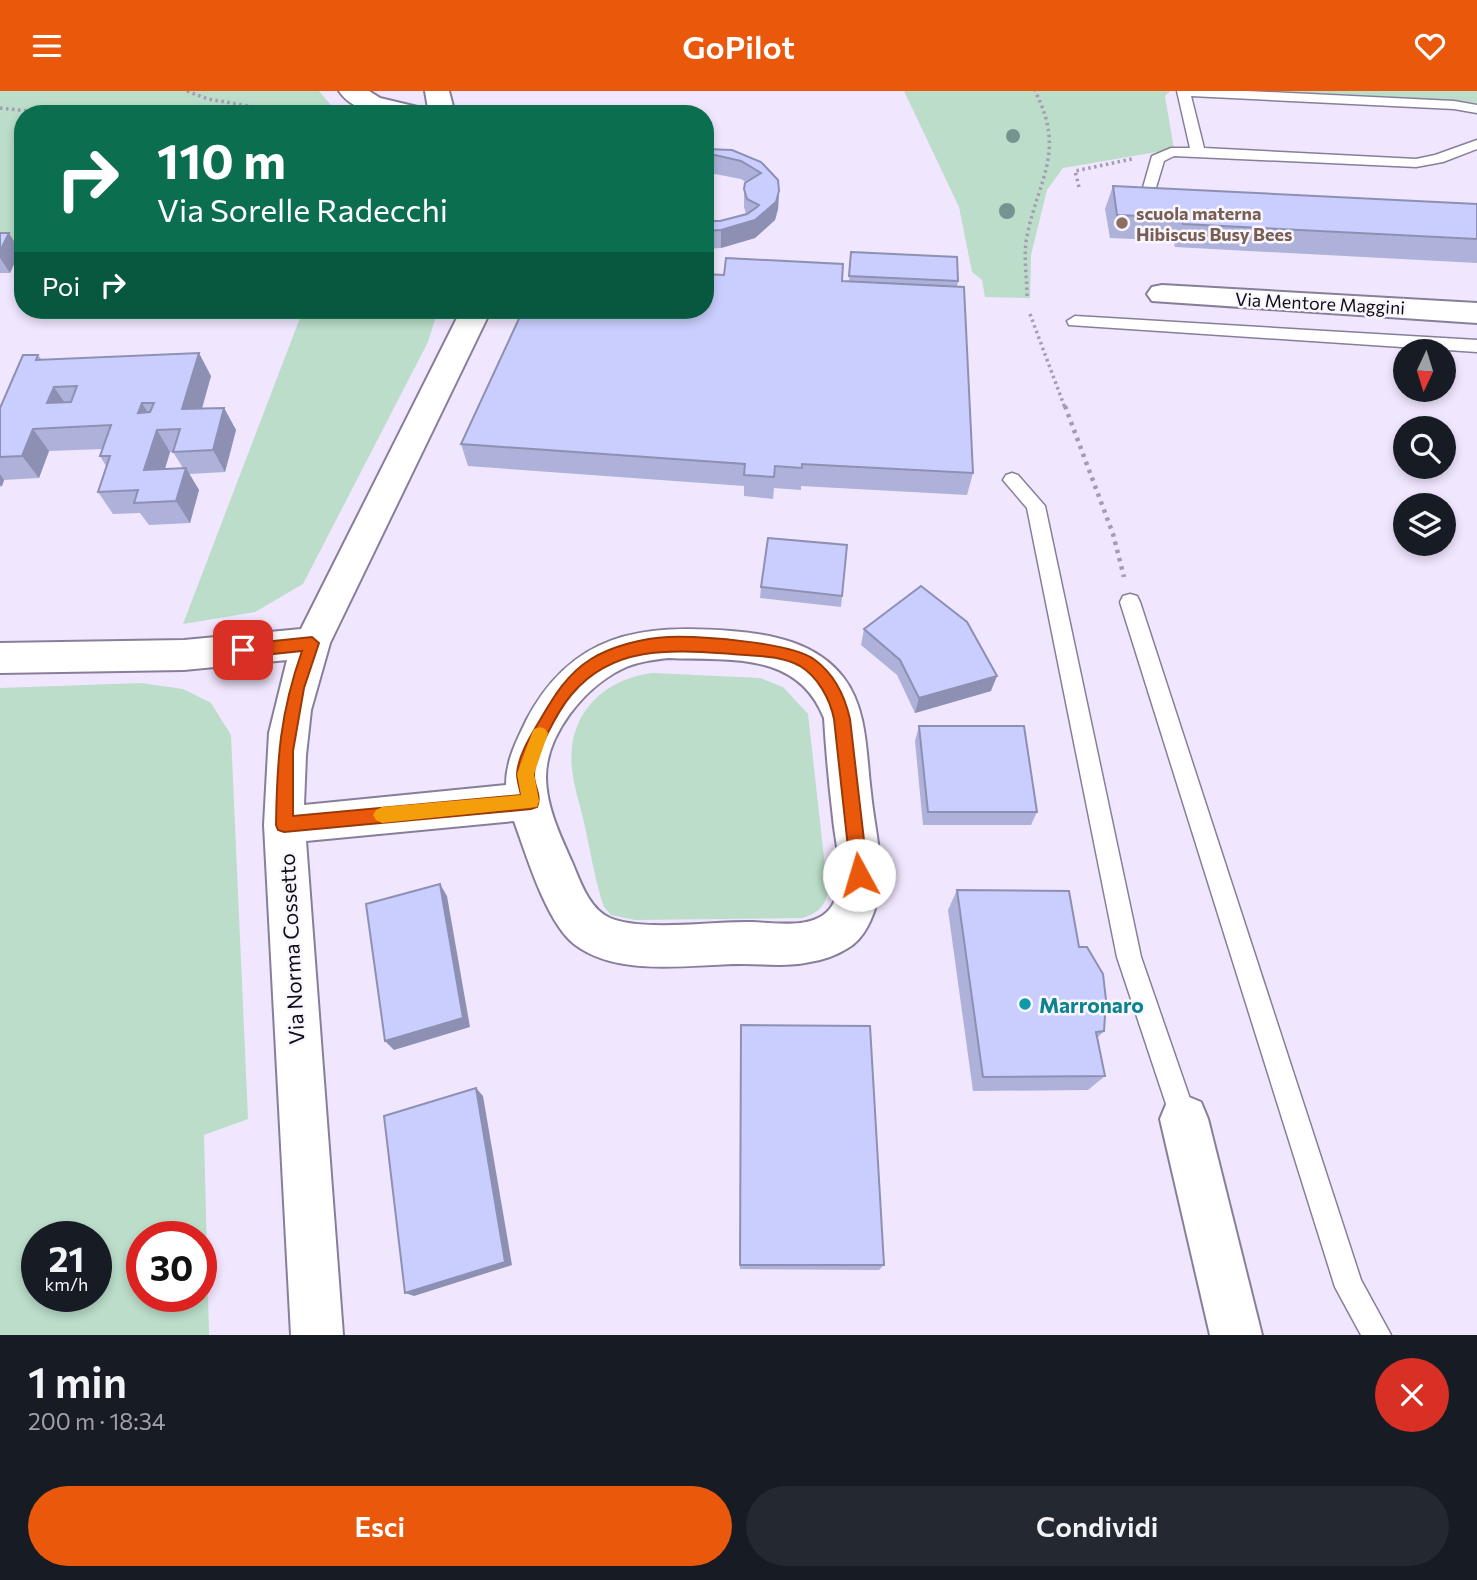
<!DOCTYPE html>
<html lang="it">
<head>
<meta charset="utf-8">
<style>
	body { margin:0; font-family:Commissioner,sans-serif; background:#242831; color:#f1f3f6; height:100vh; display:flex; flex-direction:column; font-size:26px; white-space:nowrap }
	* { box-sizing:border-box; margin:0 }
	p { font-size:23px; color:#9ea1a6 }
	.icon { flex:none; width:38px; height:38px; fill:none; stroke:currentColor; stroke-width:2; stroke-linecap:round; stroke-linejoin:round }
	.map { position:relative; height:1244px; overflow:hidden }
	.details { display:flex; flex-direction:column; background:#171b24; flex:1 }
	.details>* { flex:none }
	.top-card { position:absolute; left:14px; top:14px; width:700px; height:214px; border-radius:28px; box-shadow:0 4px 10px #0003; background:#0b6e4f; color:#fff; overflow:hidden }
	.needle { width:46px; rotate:184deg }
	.fabs { position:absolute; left:1393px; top:248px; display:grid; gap:14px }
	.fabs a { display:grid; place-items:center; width:63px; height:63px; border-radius:50%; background:#171b24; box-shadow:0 4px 10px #0003; font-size:35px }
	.speed { position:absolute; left:21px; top:1130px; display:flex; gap:14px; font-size:35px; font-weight:700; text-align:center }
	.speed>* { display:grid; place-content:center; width:91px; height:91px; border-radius:50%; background:#171b24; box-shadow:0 4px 10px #0003; line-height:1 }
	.speed small { font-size:18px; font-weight:400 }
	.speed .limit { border:10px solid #d22; background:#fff; color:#111 }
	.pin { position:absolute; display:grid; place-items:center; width:60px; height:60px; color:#fff; margin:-30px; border-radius:14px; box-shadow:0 4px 10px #0006 }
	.me { position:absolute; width:77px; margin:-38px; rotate:354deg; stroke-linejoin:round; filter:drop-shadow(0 0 5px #0008) }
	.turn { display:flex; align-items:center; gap:24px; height:147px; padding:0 28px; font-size:32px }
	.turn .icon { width:91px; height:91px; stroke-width:2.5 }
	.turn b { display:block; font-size:49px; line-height:60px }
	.then { display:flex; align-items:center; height:66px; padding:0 28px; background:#0003; gap:14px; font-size:26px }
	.round { display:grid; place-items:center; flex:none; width:74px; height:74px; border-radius:37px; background:#242831 }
	.headline { display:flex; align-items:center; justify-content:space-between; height:119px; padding:0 28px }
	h1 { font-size:42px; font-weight:600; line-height:52px }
	.button { display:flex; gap:14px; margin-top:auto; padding:14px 28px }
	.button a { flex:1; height:80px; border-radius:42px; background:#ea580c; color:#fff; font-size:28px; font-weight:600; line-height:80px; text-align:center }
	.button a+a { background:#242831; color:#f1f3f6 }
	header { display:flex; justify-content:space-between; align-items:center; height:91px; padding:0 28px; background:#ea580c; color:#fff; font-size:32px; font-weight:600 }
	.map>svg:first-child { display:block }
	.green { fill:#bbddc9; fill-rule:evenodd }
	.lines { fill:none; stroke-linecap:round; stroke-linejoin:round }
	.lane-casing { stroke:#897e9a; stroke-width:3 }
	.street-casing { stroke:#897e9a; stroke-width:4 }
	.path-far1 { stroke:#a49cb0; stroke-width:3.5; stroke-dasharray:2.5 3.5; stroke-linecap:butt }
	.path { stroke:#a49cb0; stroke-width:4.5; stroke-dasharray:3.5 5; stroke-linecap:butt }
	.lane { fill:#fff; fill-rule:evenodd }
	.street { fill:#fff; fill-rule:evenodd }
	.tree { fill:#77938f }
	.wall { fill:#aeb1da; fill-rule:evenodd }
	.shaded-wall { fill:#8d90b2 }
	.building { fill:#cacefe; stroke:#8d90b2; stroke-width:2; fill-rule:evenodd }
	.route { fill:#ea580c; stroke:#983908; stroke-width:2 }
	.slow { fill:#f59e0b }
	.education-dot { fill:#8d6e63; stroke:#f9f7fd; stroke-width:2.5 }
	.culture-dot { fill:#0f9aa8; stroke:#f9f7fd; stroke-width:2.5 }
	.labels { text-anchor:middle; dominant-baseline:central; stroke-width:5; stroke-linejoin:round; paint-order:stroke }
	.far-education-label { font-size:18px; font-weight:bold; fill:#785e54; stroke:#f9f7fd; text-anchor:start }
	.far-street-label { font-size:18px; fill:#110c17; stroke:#f9f7fd }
	.street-label { font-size:21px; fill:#110c17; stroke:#f9f7fd }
	.culture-label { font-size:21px; font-weight:bold; fill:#0d838f; stroke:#f9f7fd; text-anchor:start }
</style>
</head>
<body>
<header><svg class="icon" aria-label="menu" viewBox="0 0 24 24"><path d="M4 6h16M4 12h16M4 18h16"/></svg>GoPilot<svg class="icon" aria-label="heart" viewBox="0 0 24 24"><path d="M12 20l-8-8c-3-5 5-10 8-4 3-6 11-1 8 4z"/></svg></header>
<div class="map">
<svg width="1477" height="1244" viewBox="0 0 1477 1244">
	<rect width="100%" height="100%" fill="#f0e6fe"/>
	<path class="green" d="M 0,0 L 319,0 L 330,13 L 346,23 L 126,23 L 75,19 L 72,23 L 23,23 L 23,155 L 0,163 Z
		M 904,0 L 1170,0 L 1165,5 L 1174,58 L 1063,77 L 1047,99 L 1031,164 L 1030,207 L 985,206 L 982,189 L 972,181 L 959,116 Z
		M 1207,0 L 1477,0 L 1477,12 L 1458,10 Z
		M 303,219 L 438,219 L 428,251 L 303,493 L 255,521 L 183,533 Z
		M 653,582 L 760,587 L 783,596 L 808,623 L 828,802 C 824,817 816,823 802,827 L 635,829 L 611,824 L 604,816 C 595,790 591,763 585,736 C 581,717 574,697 572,678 C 566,625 602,588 653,582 Z
		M 141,592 L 183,598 L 211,612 L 231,644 L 248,1028 L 204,1044 L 209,1244 L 0,1244 L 0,597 ZM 96,1146 L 96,1206 L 37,1206 L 37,1146 ZM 201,1146 L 201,1206 L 142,1206 L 142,1146 Z"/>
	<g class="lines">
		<defs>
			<path id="lane" d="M 1177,0 L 1247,0 L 1454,10 L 1477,14 L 1477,22 L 1454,18 L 1191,5 L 1204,57 L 1416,68 L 1435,64 L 1477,49 L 1477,58 L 1443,71 L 1416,76 L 1174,65 L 1164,70 L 1154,103 L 1144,103 L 1142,100 L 1152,65 L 1171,57 L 1190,57 Z
				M 1075,225 L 1477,249 L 1477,261 L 1069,234 L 1067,230 Z
				M 1012,382 L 1018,384 L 1045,415 L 1141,866 L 1197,1028 L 1193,1037 L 1184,1041 L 1175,1037 L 1171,1028 L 1117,866 L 1027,417 L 1003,389 L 1006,384 Z
				M 1130,503 L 1137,505 L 1140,511 L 1361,1189 L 1391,1244 L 1361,1244 L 1335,1196 L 1120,511 L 1123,505 Z"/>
			<path id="street" d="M 339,0 L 369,0 L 380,7 L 426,18 L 429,23 L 425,0 L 449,0 L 455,23 C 420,23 361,33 339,0 Z
				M 1162,194 L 1477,212 L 1477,232 L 1152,210 L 1147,203 L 1152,196 Z
				M 461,219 L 491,219 L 330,552 L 311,619 L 306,664 L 304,714 L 506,694 C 506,670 516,651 526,630 C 572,542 641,533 731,540 C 772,543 817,552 843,586 C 868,618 866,664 871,702 C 874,736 886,776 877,810 C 873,827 864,848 848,857 C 837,864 823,869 810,871 C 788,876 764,873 742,873 C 690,873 618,887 574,853 C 546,831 526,763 514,730 L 306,750 L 343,1244 L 291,1244 L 264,734 L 269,642 L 287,569 L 184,579 L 0,582 L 0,552 L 184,549 L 301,538 ZM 668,567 C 729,570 797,559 824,627 C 826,660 829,694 833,727 C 835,752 846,787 834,811 C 821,840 777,832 752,831 C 713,830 644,841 610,827 C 589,818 580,790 572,771 C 560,744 546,715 546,686 C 546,643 585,596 622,578 C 636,571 652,569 668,567 Z
				M 1184,1004 L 1201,1011 L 1208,1028 L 1262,1244 L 1210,1244 L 1160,1028 L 1167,1011 Z"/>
		</defs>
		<use href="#lane" class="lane-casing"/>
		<use href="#street" class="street-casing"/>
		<path class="path-far1" d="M 187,0 L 208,8 L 295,23
			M 0,17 L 57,23
			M 1079,96 L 1075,80 L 1132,68
			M 1027,205 C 1027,185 1023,165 1027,145 C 1039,86 1066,61 1035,0
			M 1030,223 L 1065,317"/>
		<path class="path" d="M 1065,315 L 1113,443 L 1124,486"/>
		<use href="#lane" class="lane"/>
		<use href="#street" class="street"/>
	</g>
	<g class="tree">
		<circle cx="1013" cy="45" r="7"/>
		<circle cx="1007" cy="120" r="8"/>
	</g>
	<path class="wall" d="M 705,58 L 761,71 L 779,100 L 778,118 L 775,129 L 755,147 L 721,157 L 705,158 L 705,130 L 720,130 L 746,123 L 744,116 L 744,98 L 747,92 L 741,88 L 715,83 L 705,84 Z
		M 1113,95 L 1477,113 L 1477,172 L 1175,156 L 1172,145 L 1158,144 L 1156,149 L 1110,147 L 1105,118 Z
		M 0,142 L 20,160 L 10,182 L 0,182 Z
		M 851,161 L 958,190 L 957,196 L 973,382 L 967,404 L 801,395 L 801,399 L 774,397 L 773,408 L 744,405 L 744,395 L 468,375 L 461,353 L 842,190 L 849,190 Z
		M 38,264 L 42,269 L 211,285 L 202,318 L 224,317 L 236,339 L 225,381 L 189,383 L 199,399 L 190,432 L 149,434 L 140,422 L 113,423 L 98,401 L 106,375 L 100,365 L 103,358 L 49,360 L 39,387 L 4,389 L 2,395 L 0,396 L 0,317 ZM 170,361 L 173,361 L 183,377 L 165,378 Z
		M 847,454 L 841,516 L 760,507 L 761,496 Z
		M 864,538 L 991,600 L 915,622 L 897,584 L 861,554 Z
		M 919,635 L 1037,721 L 1031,734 L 923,734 L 915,650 Z
		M 957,799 L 1079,856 L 1104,940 L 1097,947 L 1105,985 L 1088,999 L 973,1000 L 948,819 Z
		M 741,934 L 884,1174 L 879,1179 L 740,1178 Z"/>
	<path class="shaded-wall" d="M 779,100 L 778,118 L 775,129 L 755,147 L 721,157 L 721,139 L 755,129 Z
		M 9,142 L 20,160 L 10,182 L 0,167 L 0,160 Z
		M 199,262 L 211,285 L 195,341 L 182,318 Z
		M 54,296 L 69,318 L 47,312 Z
		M 142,312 L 155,334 L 138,322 Z
		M 224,317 L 236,339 L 225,381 L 213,359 Z
		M 33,338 L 49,360 L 39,387 L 22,365 Z
		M 157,339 L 170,361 L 158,400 L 144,379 Z
		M 186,377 L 199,399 L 190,432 L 176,410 Z
		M 0,383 L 4,389 L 2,395 L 0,394 Z
		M 997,585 L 991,600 L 915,622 L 919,607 Z
		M 440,793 L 447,805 L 470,936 L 394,959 L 385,950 Z
		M 476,997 L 483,1005 L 512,1174 L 414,1205 L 405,1202 Z"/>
	<path class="building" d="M 705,58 L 732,59 L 761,71 L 778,89 L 779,100 L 776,111 L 755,129 L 721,139 L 705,140 L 705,130 L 720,130 L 747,123 L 757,116 L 759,114 L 747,108 L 744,98 L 745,92 L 761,82 L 741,70 L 715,64 L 705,65 Z
		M 1113,95 L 1477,113 L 1477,148 L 1183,133 L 1181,122 L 1164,121 L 1165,126 L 1117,124 Z
		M 0,142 L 9,142 L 0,160 Z
		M 851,161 L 957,166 L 958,190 L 849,185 Z
		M 726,167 L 843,173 L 842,190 L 964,196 L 973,382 L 802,373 L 802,377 L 775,375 L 774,386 L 744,384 L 745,373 L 461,353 L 523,219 L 705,219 L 705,183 L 724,184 Z
		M 199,262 L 182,318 L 224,317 L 213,359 L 173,361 L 180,338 L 157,339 L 144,379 L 186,377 L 176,410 L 134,412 L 138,399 L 98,401 L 110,365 L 100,365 L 111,334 L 33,338 L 22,365 L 0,366 L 0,317 L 23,264 L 38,264 L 36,269 ZM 77,295 L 71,311 L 47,312 L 54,296 ZM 142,312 L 154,312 L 150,321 L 138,322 Z
		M 768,447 L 847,454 L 842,505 L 761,496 Z
		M 921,495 L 967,531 L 997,585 L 919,607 L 900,569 L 864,538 Z
		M 919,635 L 1024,635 L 1037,721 L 928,721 Z
		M 440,793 L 463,927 L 385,950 L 366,813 Z
		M 957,799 L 1069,800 L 1079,856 L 1087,856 L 1103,883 L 1106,909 L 1104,940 L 1096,941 L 1105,985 L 983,986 Z
		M 741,934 L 870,935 L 884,1174 L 740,1174 Z
		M 476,997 L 505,1171 L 405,1202 L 384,1025 Z"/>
	<path class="route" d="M 312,546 L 319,552 L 304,597 L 293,660 L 293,725 L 521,704 C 520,698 517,689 517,683 C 518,665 531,644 540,629 C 554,605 567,583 591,568 C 612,555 644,547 668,546 C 700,545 791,551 815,569 C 834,583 845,606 850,628 L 868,784 L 865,790 L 859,792 L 853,790 L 851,784 L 834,628 C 830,608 818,586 800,575 C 779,564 755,565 732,563 C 674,559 614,553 572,603 C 559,618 533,665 534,685 C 534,695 542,705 537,716 L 531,718 L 284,741 L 278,739 L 276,734 C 277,668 280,622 302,560 L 243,566 L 235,559 L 243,553 Z"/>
	<path class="slow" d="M 540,636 L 545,638 L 548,642 L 534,683 L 539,710 L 537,716 L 382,732 L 376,729 L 373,724 L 376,719 L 382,716 L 521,704 L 517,683 L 532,642 L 534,638 Z"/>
	<circle class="education-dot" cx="1122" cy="132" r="7"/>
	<circle class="culture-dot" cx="1025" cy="913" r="7"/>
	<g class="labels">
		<g class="far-education-label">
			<text x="1136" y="122">scuola materna<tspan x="1136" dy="21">Hibiscus Busy Bees</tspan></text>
		</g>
		<g class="far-street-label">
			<text transform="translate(1320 212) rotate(3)">Via Mentore Maggini</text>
		</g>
		<g class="street-label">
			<text transform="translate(291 858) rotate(-93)">Via Norma Cossetto</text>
		</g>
		<g class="culture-label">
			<text x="1039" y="913">Marronaro</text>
		</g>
	</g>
</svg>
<div class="fabs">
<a><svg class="needle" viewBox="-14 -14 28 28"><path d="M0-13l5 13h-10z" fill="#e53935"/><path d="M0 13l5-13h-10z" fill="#9ea1a6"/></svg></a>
<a><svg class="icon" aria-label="search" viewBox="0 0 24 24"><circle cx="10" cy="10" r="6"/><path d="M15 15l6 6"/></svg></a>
<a><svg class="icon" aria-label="layers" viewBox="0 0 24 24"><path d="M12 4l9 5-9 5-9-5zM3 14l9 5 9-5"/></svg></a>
</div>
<div class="speed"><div>21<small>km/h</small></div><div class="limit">30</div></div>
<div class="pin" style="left:243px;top:559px;background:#d93025"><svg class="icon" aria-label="arrive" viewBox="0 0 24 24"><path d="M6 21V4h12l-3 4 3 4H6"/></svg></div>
<svg class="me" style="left:859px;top:784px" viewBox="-20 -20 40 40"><circle r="19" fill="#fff"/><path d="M0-13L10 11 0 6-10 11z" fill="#ea580c"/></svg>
<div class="top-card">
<div class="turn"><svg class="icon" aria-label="right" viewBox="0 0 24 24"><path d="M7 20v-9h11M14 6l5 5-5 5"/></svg><div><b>110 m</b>Via Sorelle Radecchi</div></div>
<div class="then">Poi<svg class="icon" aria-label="right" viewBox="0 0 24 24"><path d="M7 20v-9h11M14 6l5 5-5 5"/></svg></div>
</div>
</div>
<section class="details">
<div class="headline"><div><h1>1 min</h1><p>200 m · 18:34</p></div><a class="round" style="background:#d93025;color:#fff"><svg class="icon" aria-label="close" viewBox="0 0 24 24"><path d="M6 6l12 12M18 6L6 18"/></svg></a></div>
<div class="button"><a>Esci</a><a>Condividi</a></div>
</section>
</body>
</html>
